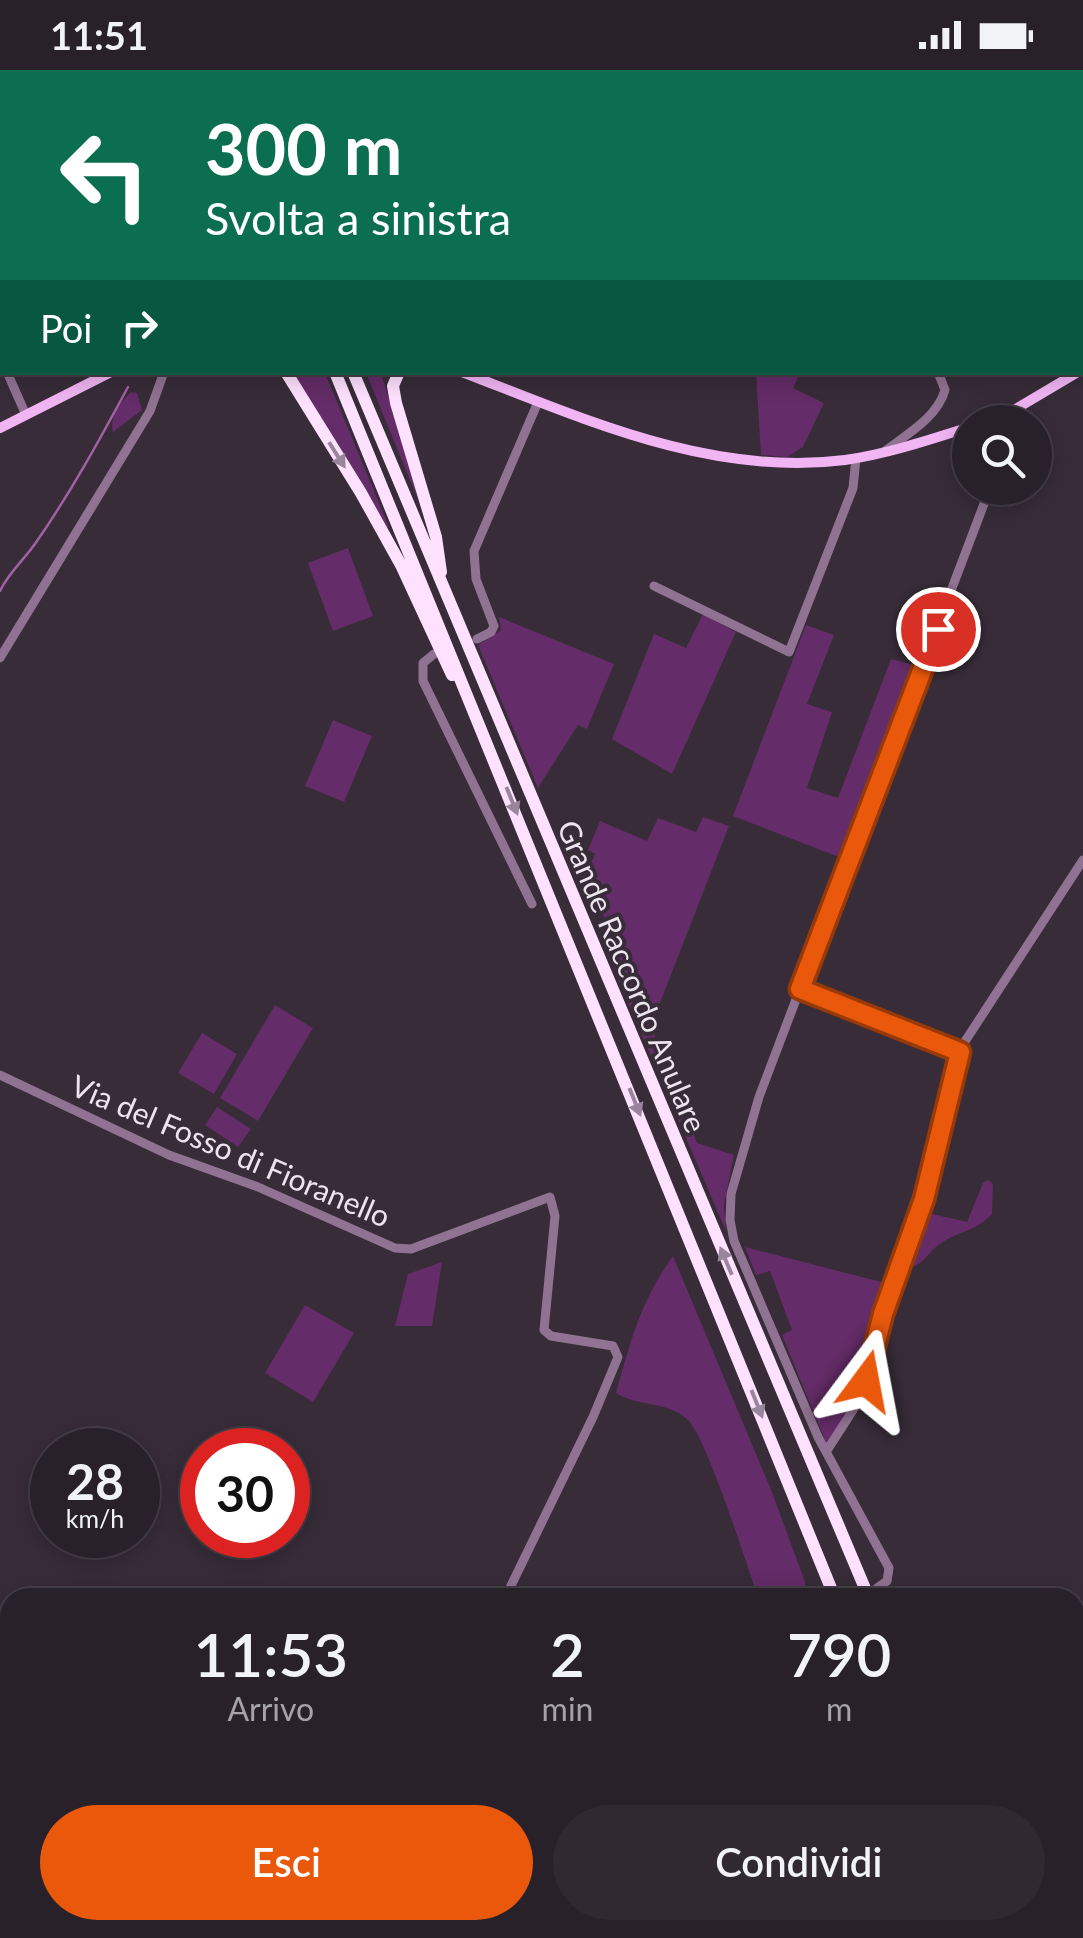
<!DOCTYPE html>
<html lang="it">
<head>
<meta charset="utf-8">
<style>
	body { margin:0; font-family:Lato,sans-serif; background:#312932; color:#f1f3f6; height:100vh; display:flex; flex-direction:column; font-size:38px; white-space:nowrap }
	* { box-sizing:border-box; margin:0 }
	p { font-size:32px; color:#a5a3a8 }
	.icon { flex:none; width:55px; height:55px; fill:none; stroke:currentColor; stroke-width:2; stroke-linecap:round; stroke-linejoin:round }
	.map { position:relative; flex:1; overflow:hidden }
	.drawer { position:absolute; left:0px; top:1518px; width:1085px; height:352px; display:flex; flex-direction:column; background:#29212a; border-radius:30px 30px 0 0; box-shadow:0 5px 25px #0003,0 0 0 2px #453e47 }
	.drawer>* { flex:none }
	.banner { position:absolute; left:0px; top:0px; width:1085px; height:305px; box-shadow:0 5px 25px #0003,0 0 0 2px #453e47; background:#0b6e4f; color:#fff; overflow:hidden }
	.fabs { position:absolute; left:952px; top:335px; display:grid; gap:20px }
	.fabs a { display:grid; place-items:center; width:100px; height:100px; border-radius:50%; background:#29212a; box-shadow:0 5px 25px #0003,0 0 0 2px #453e47; font-size:50px }
	.speed { position:absolute; left:30px; top:1358px; display:flex; gap:20px; font-size:50px; font-weight:700; text-align:center }
	.speed>* { display:grid; place-content:center; width:130px; height:130px; border-radius:50%; background:#29212a; box-shadow:0 5px 25px #0003,0 0 0 2px #453e47; line-height:1 }
	.speed small { font-size:25px; font-weight:400 }
	.speed .limit { border:15px solid #d22; background:#fff; color:#111 }
	.pin { position:absolute; display:grid; place-items:center; width:85px; height:85px; color:#fff; margin:-42px; border:5px solid #fff; border-radius:50%; box-shadow:0 2px 10px #0007 }
	.me { position:absolute; width:110px; margin:-55px; rotate:13deg; stroke-linejoin:round; filter:drop-shadow(0 0 8px #0008) }
	.turn { display:flex; align-items:center; gap:35px; height:210px; padding:0 40px; font-size:45px }
	.turn .icon { width:130px; height:130px; stroke-width:2.5 }
	.turn b { display:block; font-size:70px; line-height:85px }
	.then { display:flex; align-items:center; height:95px; padding:0 40px; background:#0003; gap:20px; font-size:38px }
	.eta { display:flex; justify-content:space-evenly; align-items:center; height:170px; text-align:center }
	.eta b { font-size:60px; font-weight:600; line-height:70px }
	.primary-button { display:flex; gap:20px; margin-top:auto; padding:20px 40px }
	.primary-button a { flex:1; height:115px; border-radius:60px; background:#ea580c; color:#fff; font-size:40px; font-weight:600; line-height:115px; text-align:center }
	.primary-button a+a { background:#312932; color:#f1f3f6 }
	.status { display:flex; justify-content:space-between; align-items:center; height:70px; padding:0 50px; background:#29212a; direction:ltr }
	.status svg { height:28px; fill:currentColor }
	.map>svg:first-child { display:block }
	.green { fill:#642c68 }
	.lines { fill:none; stroke-linecap:round; stroke-linejoin:round }
	.stream { stroke:#a260a6; stroke-width:2.5 }
	.minor { stroke:#907392; stroke-width:9 }
	.major { stroke:#f1b5f4; stroke-width:10 }
	.highway { stroke:#fee1ff; stroke-width:12 }
	.oneway { fill:#9a869c }
	.route-casing { stroke:#983908; stroke-width:25 }
	.route { stroke:#ea580c; stroke-width:18 }
	.labels { text-anchor:middle; dominant-baseline:central; stroke-width:8; stroke-linejoin:round; paint-order:stroke }
	.street-label { font-size:30px; fill:#ede5ed; stroke:#372c38 }
</style>
</head>
<body>
<div class="status"><b>11:51</b><svg viewBox="0 0 49 12"><path d="M0 12V9h3v3zM5 12V6h3v6zM10 12V3h3v9zM15 12V0h3v12zM26 1h20v11H26zM47 4h2v5h-2z"/></svg></div>
<div class="map">
<svg width="1083" height="1868" viewBox="0 0 1083 1868">
	<rect width="100%" height="100%" fill="#372c38"/>
	<path class="green" d="M 294,303 L 325,303 L 389,457 L 386,459 Z
		M 366,303 L 381,303 L 426,449 Z
		M 756,303 L 800,303 L 793,318 L 824,333 L 803,377 L 787,387 L 761,385 Z
		M 131,322 L 137,323 L 142,340 L 113,362 C 109,348 120,332 131,322 Z
		M 348,478 L 373,546 L 333,561 L 308,493 Z
		M 703,544 L 736,562 L 672,704 L 612,669 L 654,564 L 686,578 Z
		M 499,547 L 614,594 L 587,659 L 578,655 L 538,718 L 478,575 L 501,560 Z
		M 806,555 L 834,565 L 807,634 L 832,642 L 807,718 L 838,728 L 891,589 L 918,596 L 844,789 L 733,746 Z
		M 333,650 L 372,666 L 344,732 L 305,716 Z
		M 703,747 L 729,756 L 651,956 L 697,1073 L 734,1085 L 724,1135 L 726,1161 L 600,867 L 607,853 L 584,809 L 595,784 L 588,780 L 600,751 L 647,771 L 658,748 L 696,762 Z
		M 275,935 L 313,958 L 258,1051 L 220,1028 Z
		M 202,963 L 237,984 L 214,1024 L 178,1003 Z
		M 217,1037 L 251,1059 L 238,1077 L 205,1055 Z
		M 988,1110 L 993,1114 L 992,1144 C 974,1162 962,1160 943,1172 C 930,1179 925,1193 911,1198 L 907,1194 L 924,1142 L 967,1152 L 983,1113 Z
		M 745,1177 L 889,1214 L 878,1244 L 859,1328 L 827,1375 L 782,1265 L 792,1260 L 770,1201 L 756,1205 Z
		M 673,1186 L 772,1422 L 805,1512 L 805,1527 L 758,1527 C 747,1496 706,1365 687,1349 C 666,1331 639,1337 616,1323 C 631,1270 640,1232 673,1186 Z
		M 442,1192 L 432,1256 L 395,1256 L 408,1204 Z
		M 305,1235 L 354,1263 L 313,1332 L 265,1303 Z"/>
	<g class="lines">
		<path class="stream" d="M 0,521 C 9,502 25,489 37,471 C 71,422 100,369 128,317"/>
		<path class="minor" d="M 189,0 L 190,2
			M 608,0 L 611,2
			M 0,159 L 2,162
			M 0,286 L 2,291
			M 7,302 L 26,345
			M 885,381 C 907,364 937,348 945,320 L 938,302
			M 654,516 L 789,582 L 853,418 L 856,388
			M 477,569 L 491,562 L 494,556 L 476,509 L 474,481 L 538,332
			M 434,584 L 423,593 L 423,611 L 532,834
			M 0,588 L 150,341 L 164,302
			M 800,919 L 960,982
			M 0,1005 L 169,1085 L 258,1117 L 395,1178 L 411,1179 L 550,1127 L 555,1146 L 544,1260 L 551,1266 L 613,1276 L 618,1287 L 593,1347 L 505,1528
			M 826,1382 L 862,1326 L 883,1244 L 923,1129 L 962,976 L 1083,790
			M 876,1519 L 887,1511 L 889,1498 L 818,1367 L 734,1171 L 730,1150 L 731,1124 L 759,1027 L 990,418
			M 857,1528 L 858,1527
			M 633,1868 L 638,1860"/>
		<path class="major" d="M 462,302 C 584,349 711,407 845,390 C 887,384 929,370 970,357
			M 984,352 L 1014,340 L 1078,302
			M 0,358 L 111,302"/>
		<path class="highway" d="M 210,0 L 211,2
			M 229,0 L 230,2
			M 286,302 L 361,423 L 401,495 L 452,605
			M 335,302 L 835,1528
			M 353,302 L 869,1528
			M 399,302 L 393,316 L 396,333 L 436,467 L 441,502
			M 1008,1860 L 1013,1868
			M 1070,1860 L 1076,1868"/>
	</g>
	<defs><path id="oneway-solid" d="M-6-.8H1V-3.2L6.5 0L1 3.2V.8H-6Z" transform="scale(2.5)"/></defs>
	<g class="oneway">
		<use href="#oneway-solid" transform="translate(337 385) rotate(58)"/>
		<use href="#oneway-solid" transform="translate(512 731) rotate(68)"/>
		<use href="#oneway-solid" transform="translate(635 1032) rotate(68)"/>
		<use href="#oneway-solid" transform="translate(726 1191) rotate(-113)"/>
		<use href="#oneway-solid" transform="translate(757 1334) rotate(68)"/>
	</g>
	<g class="lines">
		<defs>
			<path id="route" d="M 866,1311 L 883,1244 L 924,1129 L 960,982 L 800,919 L 938,559"/>
		</defs>
		<use href="#route" class="route-casing"/>
		<use href="#route" class="route"/>
	</g>
	<g class="labels">
		<g class="street-label">
			<text transform="translate(633 906) rotate(67)">Grande Raccordo Anulare</text>
			<text transform="translate(231 1080) rotate(23)">Via del Fosso di Fioranello</text>
		</g>
	</g>
</svg>
<div class="fabs">
<a><svg class="icon" aria-label="search" viewBox="0 0 24 24"><circle cx="10" cy="10" r="6"/><path d="M15 15l6 6"/></svg></a>
</div>
<div class="speed"><div>28<small>km/h</small></div><div class="limit">30</div></div>
<div class="pin" style="left:938px;top:559px;background:#d93025"><svg class="icon" aria-label="arrive" viewBox="0 0 24 24"><path d="M6 21V4h12l-3 4 3 4H6"/></svg></div>
<svg class="me" style="left:866px;top:1311px" viewBox="-20 -20 40 40"><path d="M0-17L14 15 0 8-14 15z" fill="#ea580c" stroke="#fff" stroke-width="4"/></svg>
<div class="banner">
<div class="turn"><svg class="icon" aria-label="left" viewBox="0 0 24 24"><path d="M17 20v-9H6M10 6l-5 5 5 5"/></svg><div><b>300 m</b>Svolta a sinistra</div></div>
<div class="then">Poi<svg class="icon" aria-label="right" viewBox="0 0 24 24"><path d="M7 20v-9h11M14 6l5 5-5 5"/></svg></div>
</div>
<section class="drawer">
<div class="eta">
<div><b>11:53</b><p>Arrivo</p></div>
<div><b>2</b><p>min</p></div>
<div><b>790</b><p>m</p></div>
</div>
<div class="primary-button"><a>Esci</a><a>Condividi</a></div>
</section>
</div>
</body>
</html>
